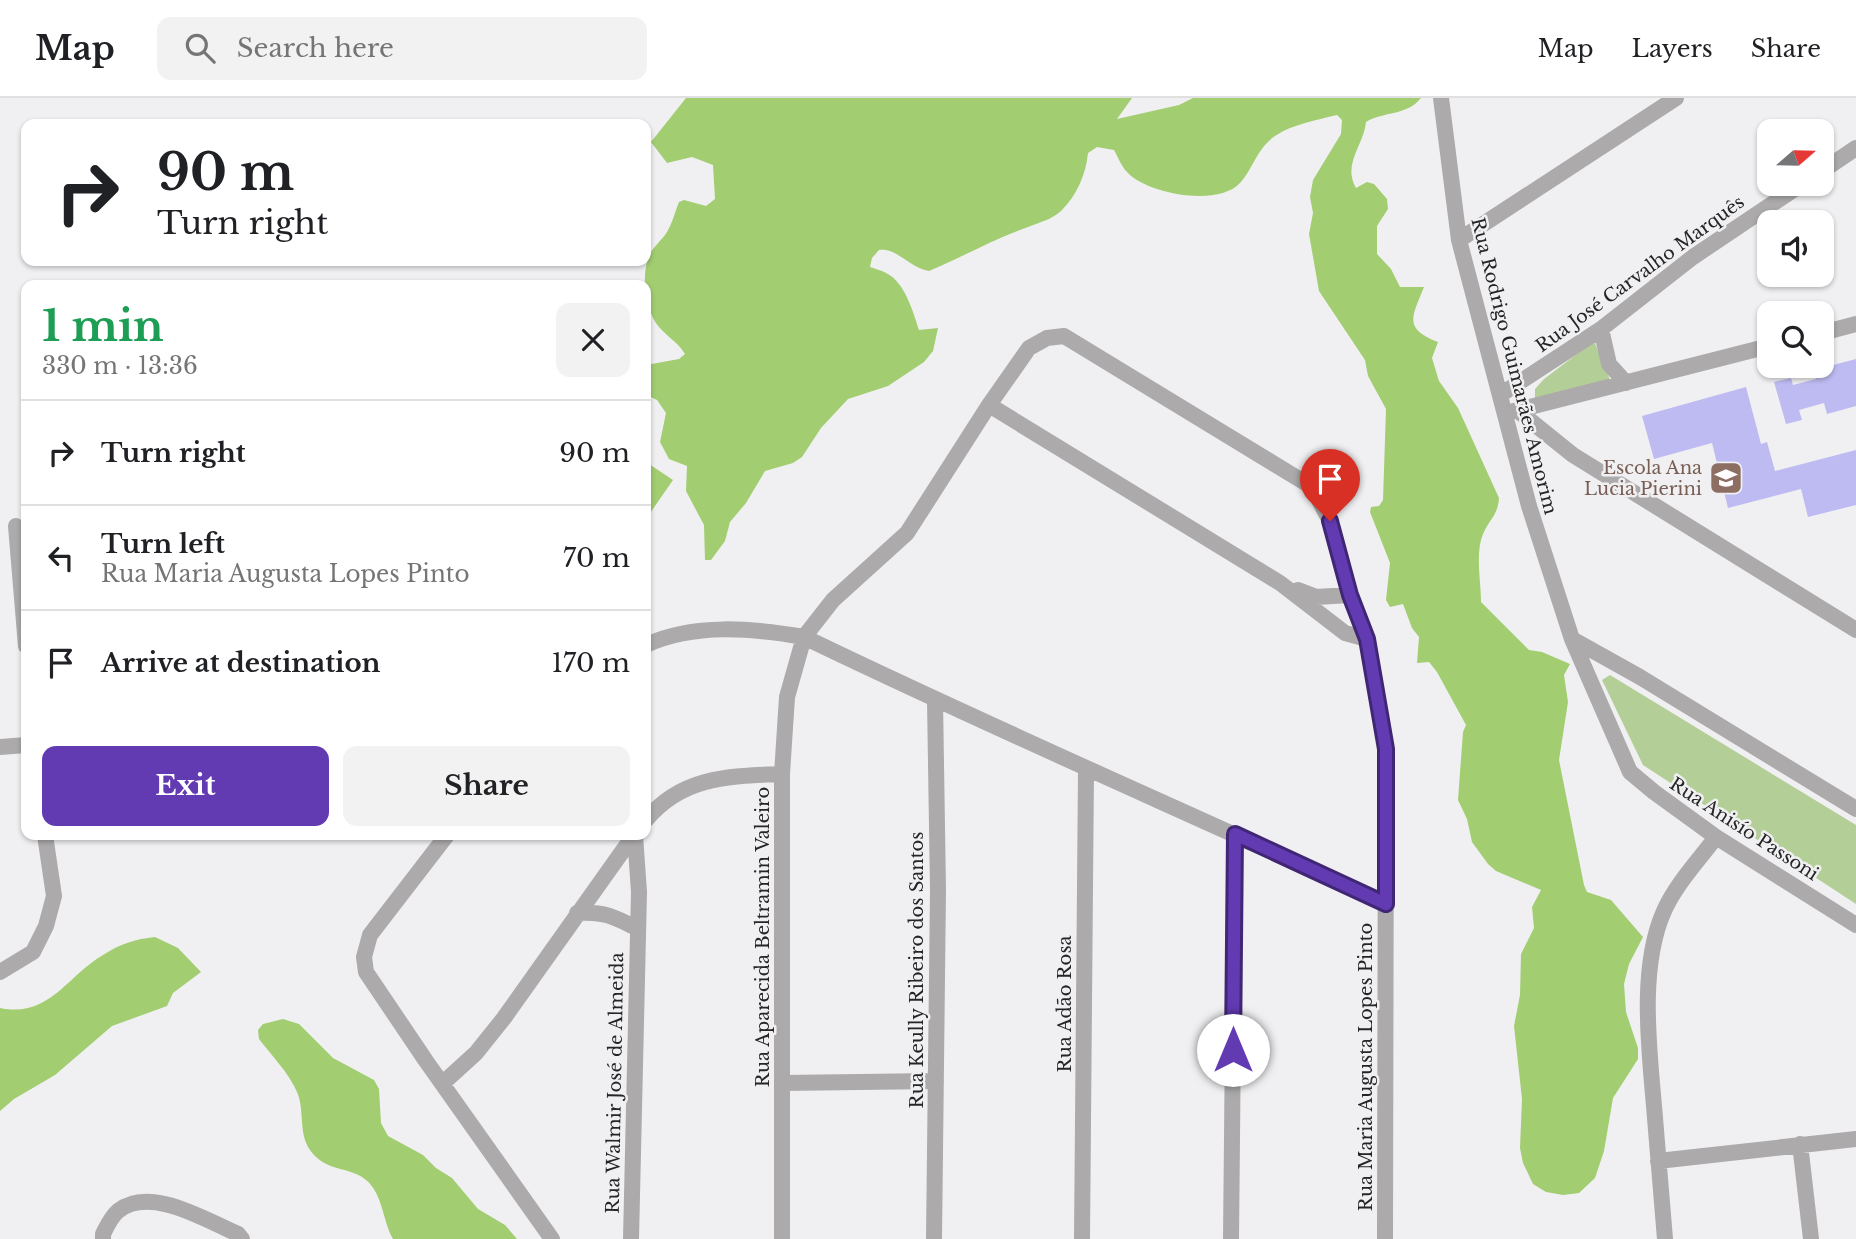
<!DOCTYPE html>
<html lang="en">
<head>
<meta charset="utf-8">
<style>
	body { margin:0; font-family:"Libre Baskerville",serif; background:#f2f2f2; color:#202124; height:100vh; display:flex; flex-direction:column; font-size:26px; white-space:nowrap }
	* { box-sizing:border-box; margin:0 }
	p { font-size:23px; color:#757577 }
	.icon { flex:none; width:38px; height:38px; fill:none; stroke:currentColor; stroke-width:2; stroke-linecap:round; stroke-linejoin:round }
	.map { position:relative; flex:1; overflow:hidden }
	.drawer { position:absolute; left:21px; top:182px; width:630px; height:560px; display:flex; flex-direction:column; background:#fff; border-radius:14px; box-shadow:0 2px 5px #0004 }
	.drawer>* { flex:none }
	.top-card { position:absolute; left:21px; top:21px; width:630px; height:147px; border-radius:14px; box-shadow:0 2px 5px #0004; background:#fff; color:#202124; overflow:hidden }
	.needle { width:46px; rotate:70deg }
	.fabs { position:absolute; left:1757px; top:21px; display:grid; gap:14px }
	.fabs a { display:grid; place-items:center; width:77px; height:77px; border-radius:14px; background:#fff; box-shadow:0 2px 5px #0004; font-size:35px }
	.pin { position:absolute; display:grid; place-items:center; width:60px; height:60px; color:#fff; margin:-72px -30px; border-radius:50% 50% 50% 0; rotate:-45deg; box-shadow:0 0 7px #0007 }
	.pin .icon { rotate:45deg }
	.me { position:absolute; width:77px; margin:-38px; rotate:0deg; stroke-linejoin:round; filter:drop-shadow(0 0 5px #0008) }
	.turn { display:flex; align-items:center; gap:24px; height:147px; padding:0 21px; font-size:32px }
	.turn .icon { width:91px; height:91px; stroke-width:2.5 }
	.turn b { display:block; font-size:49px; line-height:60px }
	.round { display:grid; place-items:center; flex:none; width:74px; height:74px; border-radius:14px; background:#f2f2f2 }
	.headline { display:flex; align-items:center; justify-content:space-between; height:119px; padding:0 21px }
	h1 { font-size:42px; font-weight:800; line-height:52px; color:#1e9e55 }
	.primary-button { display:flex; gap:14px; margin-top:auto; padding:14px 21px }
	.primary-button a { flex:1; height:80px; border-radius:14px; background:#623bb3; color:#fff; font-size:28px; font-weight:800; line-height:80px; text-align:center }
	.primary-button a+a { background:#f2f2f2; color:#202124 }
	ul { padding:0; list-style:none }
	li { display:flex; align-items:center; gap:21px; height:105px; padding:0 21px; border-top:2px solid #e0e0e0 }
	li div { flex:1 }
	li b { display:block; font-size:26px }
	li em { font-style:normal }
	header { display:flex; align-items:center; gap:42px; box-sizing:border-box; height:98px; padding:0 35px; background:#fff; border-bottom:2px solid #e0e0e0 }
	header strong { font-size:33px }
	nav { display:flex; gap:38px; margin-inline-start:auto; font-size:24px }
	.search { width:490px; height:63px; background:#f2f2f2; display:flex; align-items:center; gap:18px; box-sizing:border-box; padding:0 24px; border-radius:14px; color:#757577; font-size:26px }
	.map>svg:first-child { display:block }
	.green { fill:#b3cf97 }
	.forest { fill:#a2cd71 }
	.building { fill:#bdbbf1 }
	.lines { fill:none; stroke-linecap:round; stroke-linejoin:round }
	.street { stroke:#acaaaa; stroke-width:16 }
	.route-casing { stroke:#402674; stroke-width:18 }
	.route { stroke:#623bb3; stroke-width:12 }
	.labels { text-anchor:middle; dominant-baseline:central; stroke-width:5; stroke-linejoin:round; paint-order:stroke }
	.street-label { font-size:18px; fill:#252526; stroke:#f0f0f2 }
	.education-label { font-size:18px; fill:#785e54; stroke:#f0f0f2; text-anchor:end }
</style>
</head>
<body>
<header>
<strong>Map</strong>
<div class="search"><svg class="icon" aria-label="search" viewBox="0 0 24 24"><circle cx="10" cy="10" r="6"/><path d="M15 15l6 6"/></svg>Search here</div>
<nav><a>Map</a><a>Layers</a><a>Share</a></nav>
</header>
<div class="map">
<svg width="1856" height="1141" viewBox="0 0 1856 1141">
	<rect width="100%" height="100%" fill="#f0f0f2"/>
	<path class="green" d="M 1594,243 L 1611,284 L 1535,304 L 1535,291 L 1544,281 Z
		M 1610,577 L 1856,727 L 1856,806 L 1643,667 L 1602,582 Z"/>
	<path class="forest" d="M 686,0 L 1132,0 L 1117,21 L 1179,7 L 1193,0 L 1421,0 C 1407,18 1384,13 1366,24 C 1364,47 1342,66 1356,90 L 1367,84 L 1374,86 L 1387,101 L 1388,111 L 1377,128 L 1377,156 L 1391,171 L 1400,189 L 1424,189 C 1412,219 1403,230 1438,244 L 1432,260 L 1439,283 L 1458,310 L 1499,400 C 1498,417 1489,422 1483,436 C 1475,455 1481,483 1481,504 L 1529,552 L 1542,554 L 1570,566 L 1564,577 L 1568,604 L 1559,662 L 1584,787 L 1587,794 L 1611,802 L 1643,839 L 1629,866 L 1624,886 L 1626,914 L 1638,950 L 1638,961 L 1613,1000 L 1604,1053 L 1595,1080 L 1579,1095 L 1563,1097 L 1546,1094 L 1533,1086 L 1523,1065 L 1520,1050 L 1522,1001 L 1514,928 L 1520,897 L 1521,856 L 1534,830 L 1532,809 L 1541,792 L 1496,773 L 1488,766 L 1472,744 L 1467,721 L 1458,702 L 1463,634 L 1466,627 L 1437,574 L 1429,564 L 1417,565 L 1419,539 L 1412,530 L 1403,506 L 1390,509 L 1386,502 L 1390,465 L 1370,414 L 1371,409 L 1379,408 L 1383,402 L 1386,311 L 1368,278 L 1365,262 L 1319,193 L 1309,136 L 1313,115 L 1310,99 L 1313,82 L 1341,36 L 1342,22 L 1337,17 C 1317,22 1293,26 1275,38 C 1257,50 1253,71 1240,85 C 1218,109 1148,96 1128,75 C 1122,70 1118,59 1114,52 L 1097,49 L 1088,55 C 1086,76 1077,97 1061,113 C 1051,122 1040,124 1028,129 C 994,141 962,159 929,173 C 908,169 898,150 879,152 L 872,160 L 870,169 C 875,171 881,172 886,175 C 905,184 913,214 919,232 L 938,230 L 933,253 L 924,264 L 888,288 L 848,301 L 821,330 L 802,359 L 793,365 L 765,373 L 746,405 L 730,424 L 725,443 L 711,462 L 705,462 L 704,427 L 686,393 L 687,368 L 669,361 L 660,344 L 666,315 L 657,302 L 646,297 L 646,267 L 679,261 L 685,256 C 677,242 660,235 653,220 C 645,202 641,174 650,156 C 654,148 662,142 667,134 C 672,126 675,114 679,104 L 684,102 L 706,108 L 715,101 L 713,67 L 692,59 L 667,65 L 651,44 Z
		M 646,364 L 673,382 L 646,421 Z
		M 155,839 L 178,850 L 201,874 L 173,895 L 167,908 L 112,928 L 55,977 L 14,1001 L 0,1013 L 0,910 C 49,920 66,879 103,857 C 120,846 135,841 155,839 Z
		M 283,921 L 299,926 L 333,960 L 374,982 L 379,991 L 381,1025 L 388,1038 L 423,1057 L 436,1070 L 452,1080 L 478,1111 L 505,1127 L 517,1141 L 393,1141 C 382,1122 383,1092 362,1079 C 343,1068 325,1073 310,1052 C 298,1035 305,1012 297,994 C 289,975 271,957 259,941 L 258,932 L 263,926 Z"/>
	<path class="building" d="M 1856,261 L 1856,308 L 1827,316 L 1824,305 L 1799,312 L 1802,322 L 1786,326 L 1774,284 L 1791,280 L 1793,287 L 1816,281 L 1814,272 Z
		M 1746,289 L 1761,346 L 1767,344 L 1775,373 L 1856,352 L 1856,407 L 1808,419 L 1801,391 L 1728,410 L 1712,345 L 1654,361 L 1642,318 Z"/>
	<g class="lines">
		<path class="street" d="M 1441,0 L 1459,142 L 1529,408 L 1572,541 L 1630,674 L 1654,694 L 1716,739 L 1856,827
			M 1822,73 L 1856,50
			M 1459,142 L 1676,0
			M 1601,231 L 1609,266 L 1626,285
			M 1822,235 L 1856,226
			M 1500,297 L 1601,231 L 1693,159 L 1802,86
			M 989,307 L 1280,485 L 1345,535 L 1367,541
			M 1517,312 L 1573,357 L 1856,532
			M 1510,314 L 1769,248
			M 16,428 L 26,548
			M 1298,492 L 1316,499 L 1350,497
			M 1572,541 L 1640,579 L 1856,711
			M 646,547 C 694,525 752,530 804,539 C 996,632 1192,716 1386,806
			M 0,649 L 26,647
			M 646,722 C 682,678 730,678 782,676
			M 447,737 L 370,837 L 364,859 L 366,874 L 426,963 L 552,1141
			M 577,815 C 604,813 615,819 638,831
			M 0,874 L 33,854 L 46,828 L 54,798 L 45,737
			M 443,985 L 476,955 L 504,920 L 634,737
			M 783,985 L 936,983
			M 1800,1046 L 1811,1141
			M 1658,1063 L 1856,1041
			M 103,1141 L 103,1136 C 107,1128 111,1119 118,1113 C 150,1087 207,1123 238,1136 L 242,1141
			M 631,1141 L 639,794 L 635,737
			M 782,1141 L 782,676 L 787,599 L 804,539 L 833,502 L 907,435 L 989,307 L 1029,250 L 1047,240 L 1064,238 L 1312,389 L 1330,423 L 1350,497 L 1367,541 L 1386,651 L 1385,1141
			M 934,1141 L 938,792 L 935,602
			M 1082,1141 L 1086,672
			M 1231,1141 L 1235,736
			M 1665,1141 C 1661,1097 1658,1052 1654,1008 C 1649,949 1639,869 1664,813 C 1676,786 1699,762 1716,739"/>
	</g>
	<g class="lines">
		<defs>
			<path id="route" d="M 1233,952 L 1235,736 L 1386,806 L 1386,651 L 1367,541 L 1350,497 L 1330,423"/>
		</defs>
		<use href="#route" class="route-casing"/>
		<use href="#route" class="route"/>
	</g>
	<defs>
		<symbol id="school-square" viewBox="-11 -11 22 22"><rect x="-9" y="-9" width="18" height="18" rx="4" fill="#8d6e63" stroke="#f0f0f2"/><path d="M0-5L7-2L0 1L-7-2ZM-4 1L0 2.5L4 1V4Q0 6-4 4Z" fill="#fff"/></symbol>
	</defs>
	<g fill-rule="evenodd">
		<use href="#school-square" x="1707" y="361" width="38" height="38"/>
	</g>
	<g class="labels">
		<g class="street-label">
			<text transform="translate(1640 176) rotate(-36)">Rua José Carvalho Marquês</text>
			<text transform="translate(1514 268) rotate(76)">Rua Rodrigo Guimarães Amorim</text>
			<text transform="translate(1744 731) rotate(33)">Rua Anisío Passoni</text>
			<text transform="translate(763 839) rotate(-90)">Rua Aparecida Beltramin Valeiro</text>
			<text transform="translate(917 872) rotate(-90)">Rua Keully Ribeiro dos Santos</text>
			<text transform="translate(1065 906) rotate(-90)">Rua Adão Rosa</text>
			<text transform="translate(1366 969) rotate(-90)">Rua Maria Augusta Lopes Pinto</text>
			<text transform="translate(615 985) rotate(-89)">Rua Walmir José de Almeida</text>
		</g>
		<g class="education-label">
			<text x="1702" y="370">Escola Ana<tspan x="1702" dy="21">Lucia Pierini</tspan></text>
		</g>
	</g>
</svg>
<div class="fabs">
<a><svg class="needle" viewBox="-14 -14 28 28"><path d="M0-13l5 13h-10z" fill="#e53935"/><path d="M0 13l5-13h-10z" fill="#757577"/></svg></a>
<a><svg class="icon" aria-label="sound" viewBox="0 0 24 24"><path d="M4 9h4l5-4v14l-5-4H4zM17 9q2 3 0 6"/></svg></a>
<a><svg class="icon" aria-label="search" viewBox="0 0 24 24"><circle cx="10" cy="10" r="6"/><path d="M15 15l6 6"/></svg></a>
</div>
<div class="pin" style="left:1330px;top:423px;background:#d93025"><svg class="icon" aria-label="arrive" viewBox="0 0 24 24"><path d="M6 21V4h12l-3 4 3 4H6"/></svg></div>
<svg class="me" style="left:1233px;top:952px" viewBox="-20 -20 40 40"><circle r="19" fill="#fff"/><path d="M0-13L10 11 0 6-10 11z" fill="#623bb3"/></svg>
<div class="top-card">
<div class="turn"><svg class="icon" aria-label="right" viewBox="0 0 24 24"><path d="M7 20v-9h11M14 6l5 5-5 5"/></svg><div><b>90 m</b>Turn right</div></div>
</div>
<section class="drawer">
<div class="headline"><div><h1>1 min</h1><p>330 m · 13:36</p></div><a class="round"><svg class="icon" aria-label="close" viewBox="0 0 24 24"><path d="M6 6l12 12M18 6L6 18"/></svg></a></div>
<ul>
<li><svg class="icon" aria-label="right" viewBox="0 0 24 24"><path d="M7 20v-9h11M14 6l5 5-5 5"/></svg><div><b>Turn right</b></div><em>90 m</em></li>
<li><svg class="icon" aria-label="left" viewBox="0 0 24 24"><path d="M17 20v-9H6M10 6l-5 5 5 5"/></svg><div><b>Turn left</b><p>Rua Maria Augusta Lopes Pinto</p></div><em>70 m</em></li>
<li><svg class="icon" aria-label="arrive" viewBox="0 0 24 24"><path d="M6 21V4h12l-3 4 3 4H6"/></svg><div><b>Arrive at destination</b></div><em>170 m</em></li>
</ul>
<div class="primary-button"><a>Exit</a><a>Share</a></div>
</section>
</div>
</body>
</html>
